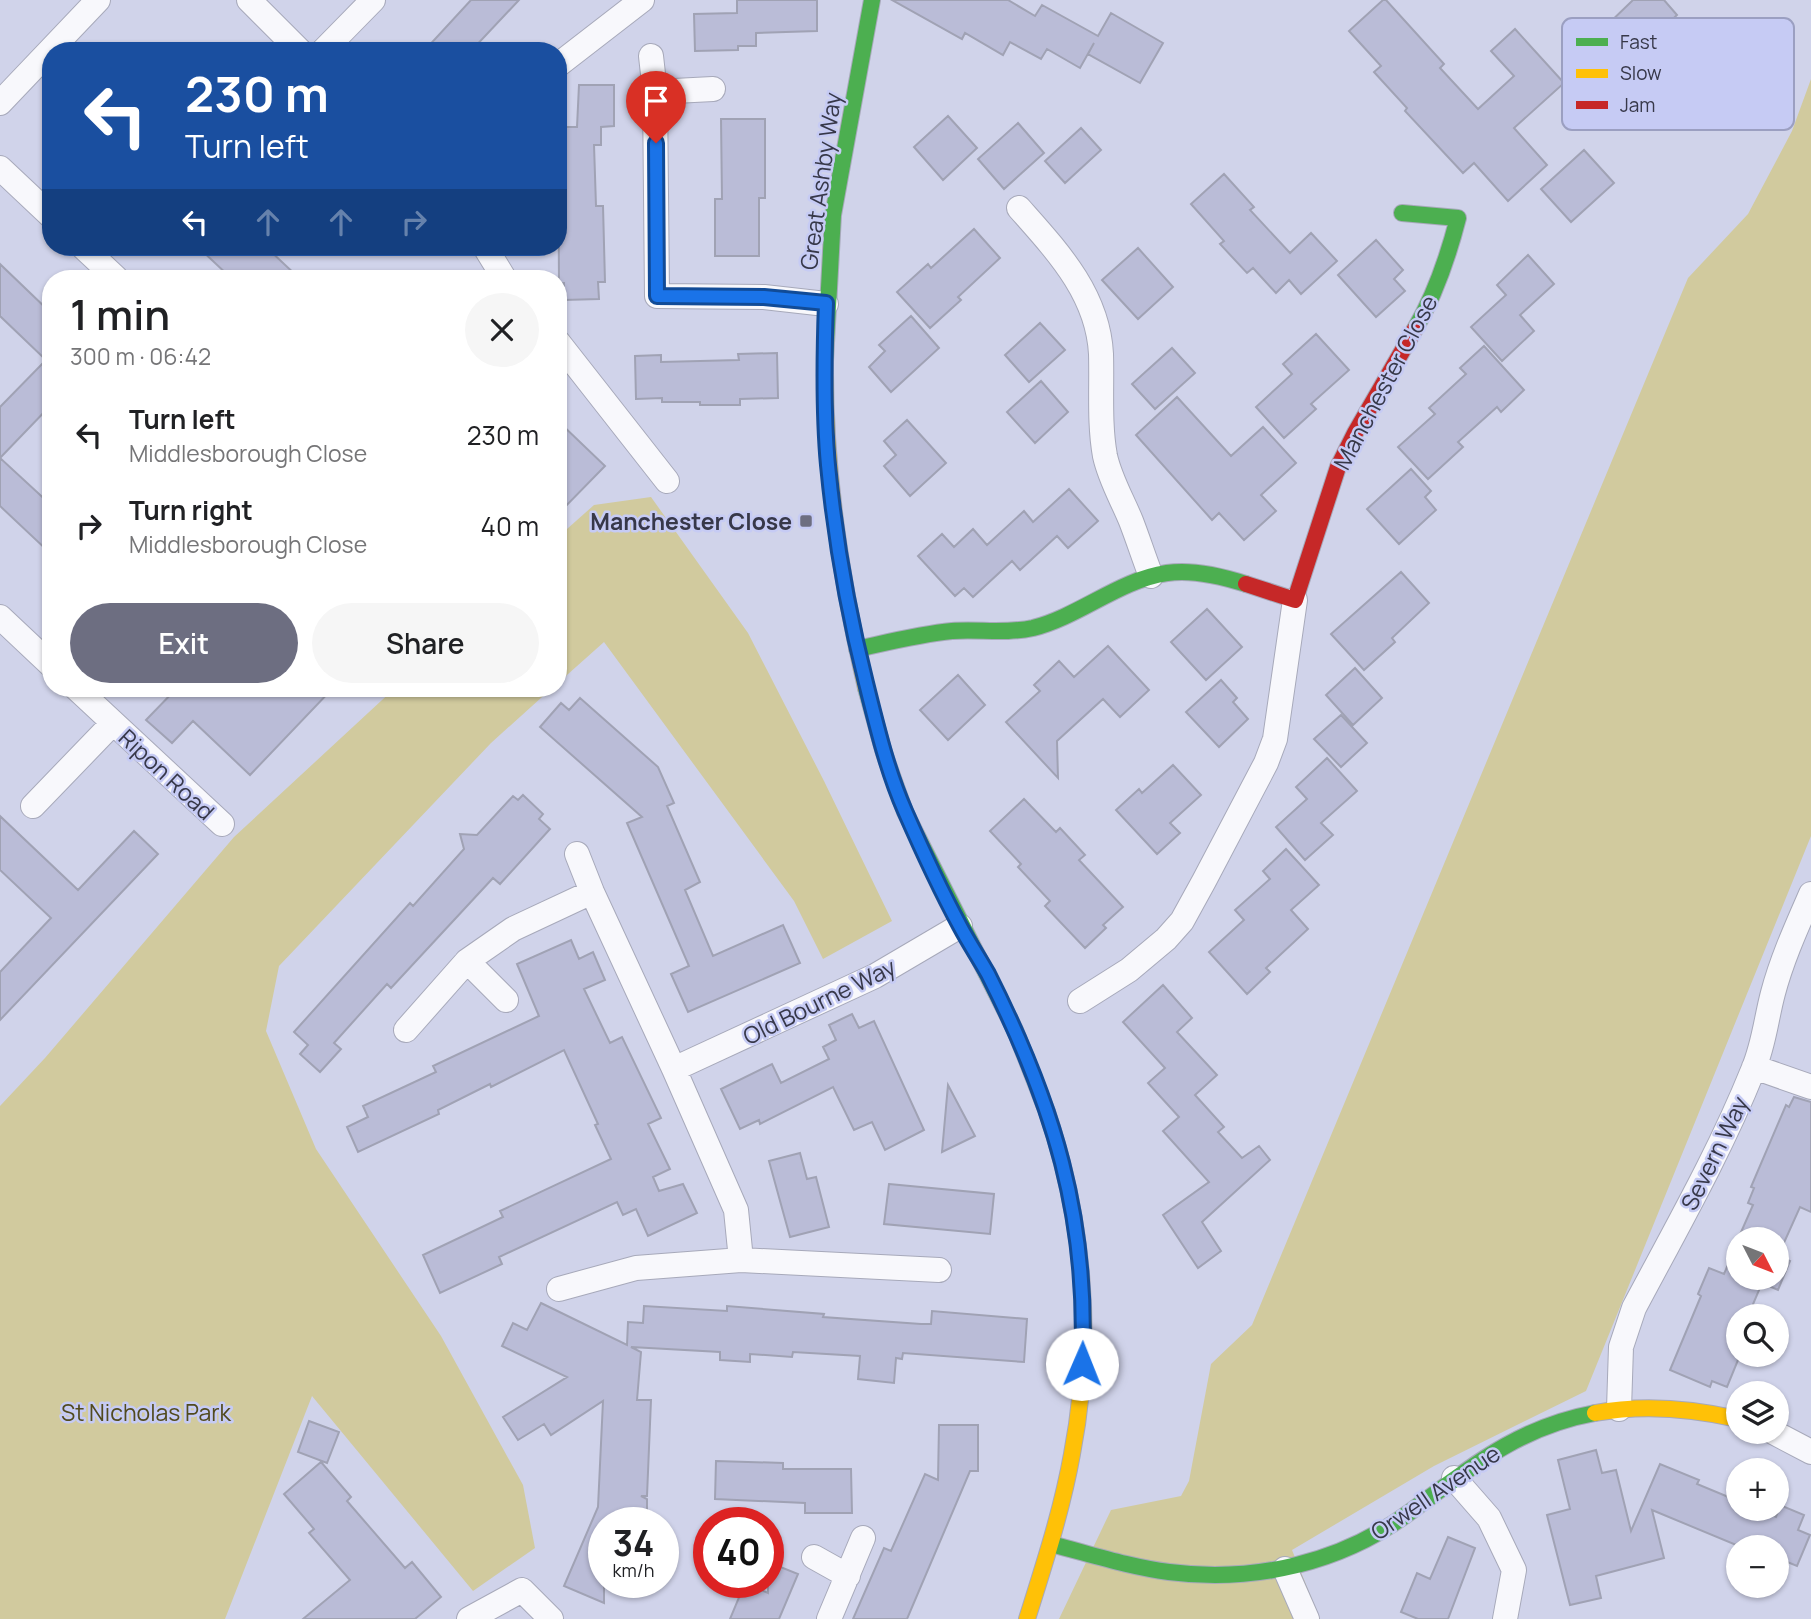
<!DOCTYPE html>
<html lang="en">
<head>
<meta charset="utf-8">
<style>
	body { margin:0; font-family:Manrope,sans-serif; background:#f6f6f6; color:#202124; height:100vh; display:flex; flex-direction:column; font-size:26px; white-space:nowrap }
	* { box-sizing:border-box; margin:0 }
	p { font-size:23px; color:#757577 }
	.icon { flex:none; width:38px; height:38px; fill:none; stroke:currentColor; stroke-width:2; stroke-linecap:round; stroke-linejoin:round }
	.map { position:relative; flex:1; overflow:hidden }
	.side { position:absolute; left:42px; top:270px; width:525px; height:427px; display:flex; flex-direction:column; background:#fff; border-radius:28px; box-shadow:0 2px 5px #0004 }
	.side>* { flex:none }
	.guide { position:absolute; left:42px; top:42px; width:525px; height:214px; border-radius:28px; box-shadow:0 2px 5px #0004; background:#1a4fa0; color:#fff; overflow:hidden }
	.needle { width:46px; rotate:132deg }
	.buttons { position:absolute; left:1726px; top:1227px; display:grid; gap:14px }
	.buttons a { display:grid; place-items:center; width:63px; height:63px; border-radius:50%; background:#fff; box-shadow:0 2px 5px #0004; font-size:35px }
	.speed { position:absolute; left:588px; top:1507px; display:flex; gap:14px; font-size:35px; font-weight:700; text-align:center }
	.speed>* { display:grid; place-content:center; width:91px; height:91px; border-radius:50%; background:#fff; box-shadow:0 2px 5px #0004; line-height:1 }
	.speed small { font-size:18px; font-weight:400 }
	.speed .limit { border:10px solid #d22; background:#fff; color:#111 }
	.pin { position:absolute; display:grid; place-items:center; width:60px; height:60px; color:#fff; margin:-72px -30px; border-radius:50% 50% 50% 0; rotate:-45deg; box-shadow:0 0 7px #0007 }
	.pin .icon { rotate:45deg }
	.me { position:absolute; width:77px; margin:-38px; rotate:1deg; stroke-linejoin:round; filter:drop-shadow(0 0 5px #0008) }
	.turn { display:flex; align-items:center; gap:24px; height:147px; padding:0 28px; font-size:32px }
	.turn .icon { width:91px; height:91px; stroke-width:2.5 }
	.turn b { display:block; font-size:49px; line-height:60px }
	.lanes { display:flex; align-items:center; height:66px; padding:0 28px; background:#0003; justify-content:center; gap:35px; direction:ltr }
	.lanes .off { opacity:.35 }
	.round { display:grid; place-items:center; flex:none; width:74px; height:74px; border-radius:37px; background:#f6f6f6 }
	.summary { display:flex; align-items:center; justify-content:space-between; height:119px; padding:0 28px }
	h1 { font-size:42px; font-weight:600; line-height:52px }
	.button { display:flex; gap:14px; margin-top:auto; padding:14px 28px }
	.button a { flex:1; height:80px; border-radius:42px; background:#6d6e81; color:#fff; font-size:28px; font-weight:600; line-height:80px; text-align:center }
	.button a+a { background:#f6f6f6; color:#202124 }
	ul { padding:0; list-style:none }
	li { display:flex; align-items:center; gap:21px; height:91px; padding:0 28px }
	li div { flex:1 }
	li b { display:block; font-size:26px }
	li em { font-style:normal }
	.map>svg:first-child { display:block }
	.green { fill:#d1ca9e }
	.building { fill:#babcd7; stroke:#a0a2b4; stroke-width:2 }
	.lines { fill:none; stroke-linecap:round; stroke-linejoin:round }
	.street-casing { stroke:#a7a9ba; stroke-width:26 }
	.fast-casing { stroke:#a7a9ba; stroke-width:18 }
	.slow-casing { stroke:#a7a9ba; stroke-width:18 }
	.jam-casing { stroke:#a7a9ba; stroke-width:18 }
	.street { stroke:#f8f8fc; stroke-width:24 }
	.fast { stroke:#4caf50; stroke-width:16 }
	.slow { stroke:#ffc107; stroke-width:16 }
	.jam { stroke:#c62828; stroke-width:16 }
	.route-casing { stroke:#114b97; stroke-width:18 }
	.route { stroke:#1a73e8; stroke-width:12 }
	.poi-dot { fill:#6d6e81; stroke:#c6cbf4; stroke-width:2.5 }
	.labels { text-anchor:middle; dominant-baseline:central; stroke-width:5; stroke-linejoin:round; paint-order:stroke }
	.street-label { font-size:23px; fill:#373849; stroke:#c6cbf4 }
	.poi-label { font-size:23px; font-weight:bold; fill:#373849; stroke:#c6cbf4; text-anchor:end }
	.park-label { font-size:23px; fill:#514a1d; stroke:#c6cbf4 }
	.key { fill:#c6cbf4; stroke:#9b9fc1; stroke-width:2 }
	.key-label { font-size:19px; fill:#373849 }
</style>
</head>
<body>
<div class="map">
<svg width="1811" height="1619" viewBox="0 0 1811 1619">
	<rect width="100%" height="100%" fill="#d0d3ea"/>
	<path class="green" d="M 1811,79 L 1811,836 L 1586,1391 L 1434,1466 L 1292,1550 L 1320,1619 L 1059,1619 L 1111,1510 L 1181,1496 L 1189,1481 L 1211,1364 L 1252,1325 L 1688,278 L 1748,214 L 1792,131 Z
		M 651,497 L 748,633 L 824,781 L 892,921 L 823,959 L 794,901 L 604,642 L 558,683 L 558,537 L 594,505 Z
		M 395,688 L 552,688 L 491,743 L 279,966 L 266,1031 L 316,1149 L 441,1336 L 523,1485 L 535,1548 L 473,1591 L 312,1396 L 225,1619 L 0,1619 L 0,1106 L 45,1058 L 234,837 Z"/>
	<path class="building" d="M 471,0 L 519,0 L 471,51 L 424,51 Z
		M 737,0 L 817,0 L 817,31 L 756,33 L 756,46 L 738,46 L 738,50 L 695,51 L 694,14 L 737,13 Z
		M 892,0 L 1008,0 L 1035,16 L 1042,5 L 1098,36 L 1111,13 L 1163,43 L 1140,83 L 1088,54 L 1094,43 L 1080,68 L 1047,49 L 1041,59 L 1010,42 L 1003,55 L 965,33 L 962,39 Z
		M 1383,0 L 1386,0 L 1444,64 L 1440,68 L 1478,109 L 1514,76 L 1491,51 L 1515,29 L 1564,83 L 1514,128 L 1547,165 L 1508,201 L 1474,163 L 1463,173 L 1405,111 L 1407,108 L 1374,72 L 1381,66 L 1349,31 Z
		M 1633,0 L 1664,0 L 1677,15 L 1657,34 L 1666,44 L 1638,70 L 1635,98 L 1622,110 L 1574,57 Z
		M 579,85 L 614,85 L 614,126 L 601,127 L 601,145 L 594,145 L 596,206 L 603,206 L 605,282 L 598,282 L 599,299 L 564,300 L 564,283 L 559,283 L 558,127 L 577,127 Z
		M 948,116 L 977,148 L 943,180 L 914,147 Z
		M 721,119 L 765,119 L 765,198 L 759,198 L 759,256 L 715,256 L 715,199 L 722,199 Z
		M 1018,123 L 1044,153 L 1004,189 L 978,159 Z
		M 1081,128 L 1101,150 L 1065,183 L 1045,161 Z
		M 1584,150 L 1614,183 L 1571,222 L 1541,189 Z
		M 1224,174 L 1254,207 L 1250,210 L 1290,253 L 1311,233 L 1337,261 L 1301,294 L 1289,280 L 1276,293 L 1253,268 L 1247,273 L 1220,244 L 1224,241 L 1191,204 Z
		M 974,229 L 1000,258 L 958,297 L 961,300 L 930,328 L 897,292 L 928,264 L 931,268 Z
		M 1376,240 L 1403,270 L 1394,279 L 1405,291 L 1376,317 L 1338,275 Z
		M 198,247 L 266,247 L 299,278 L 231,278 Z
		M 1138,248 L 1173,287 L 1138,319 L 1102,280 Z
		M 1528,255 L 1554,284 L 1520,315 L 1534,331 L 1502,361 L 1471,327 L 1506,295 L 1497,285 Z
		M 0,264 L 51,313 L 51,405 L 0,458 L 51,505 L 51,554 L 0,506 L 0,407 L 46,360 L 0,316 Z
		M 911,316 L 939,348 L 891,392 L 869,367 L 885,351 L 879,345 Z
		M 1040,323 L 1065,350 L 1029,382 L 1005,355 Z
		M 1316,334 L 1349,370 L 1311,404 L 1316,409 L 1284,438 L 1256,407 L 1292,374 L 1283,364 Z
		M 1484,346 L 1524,390 L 1501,412 L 1497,407 L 1458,442 L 1463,447 L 1428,479 L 1398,447 L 1435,414 L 1429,408 L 1466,374 L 1460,368 Z
		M 1172,348 L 1195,373 L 1155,409 L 1132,384 Z
		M 777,353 L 778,398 L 740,399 L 740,405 L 700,405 L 700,402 L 662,402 L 662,398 L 636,399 L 635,356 L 661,355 L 661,362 L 739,360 L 738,354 Z
		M 1041,381 L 1068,412 L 1035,443 L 1007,412 Z
		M 1177,397 L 1231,456 L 1263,427 L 1296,463 L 1261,495 L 1276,511 L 1244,540 L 1219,513 L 1212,520 L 1136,435 Z
		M 907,420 L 946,463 L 910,496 L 884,466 L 896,455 L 884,441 Z
		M 558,421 L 605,466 L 558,514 Z
		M 1411,469 L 1431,491 L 1425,497 L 1436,510 L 1399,544 L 1367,509 Z
		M 1069,489 L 1098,521 L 1068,548 L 1057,536 L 1020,570 L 1012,561 L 973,597 L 964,588 L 955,596 L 918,556 L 942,534 L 954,547 L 973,529 L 987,545 L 1024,511 L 1033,522 Z
		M 1401,572 L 1429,603 L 1392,638 L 1395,642 L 1364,670 L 1331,634 Z
		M 1207,609 L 1242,647 L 1206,680 L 1171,642 Z
		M 1108,646 L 1149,690 L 1120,717 L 1103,699 L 1057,741 L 1058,778 L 1006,722 L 1040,691 L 1034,685 L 1059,661 L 1074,677 Z
		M 1355,668 L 1382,698 L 1353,725 L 1326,695 Z
		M 958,675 L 985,705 L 948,740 L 920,710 Z
		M 1221,680 L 1237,698 L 1233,702 L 1248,719 L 1219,747 L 1186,712 Z
		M 177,688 L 333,688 L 250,775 L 193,721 L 172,743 L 146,720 Z
		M 580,698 L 658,767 L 674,803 L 667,806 L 700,882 L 685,890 L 713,956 L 783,925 L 800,963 L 688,1012 L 671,974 L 689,966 L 627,823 L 642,817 L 540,727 L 561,703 L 569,710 Z
		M 1341,715 L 1367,743 L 1341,767 L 1314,739 Z
		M 1327,758 L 1357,791 L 1321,823 L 1333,835 L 1305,860 L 1276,827 L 1307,799 L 1296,787 Z
		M 1173,765 L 1201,795 L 1170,823 L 1180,833 L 1157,854 L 1116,810 L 1139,789 L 1142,793 Z
		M 523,795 L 543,814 L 539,819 L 550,829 L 500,884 L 493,878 L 391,988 L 387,984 L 334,1043 L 341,1049 L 320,1072 L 300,1054 L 308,1045 L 294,1032 L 410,903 L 413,906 L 464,849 L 460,834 L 477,835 L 513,796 L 518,800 Z
		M 1024,799 L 1056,832 L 1060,828 L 1085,855 L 1079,860 L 1123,907 L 1103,925 L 1106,928 L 1085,948 L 1045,906 L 1050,901 L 1018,867 L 1021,864 L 990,831 Z
		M 0,816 L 78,890 L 134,831 L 158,854 L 0,1020 L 0,972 L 51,918 L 0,870 Z
		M 1286,849 L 1319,885 L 1291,910 L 1308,929 L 1266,968 L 1270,972 L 1247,994 L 1209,952 L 1244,920 L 1235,910 L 1270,879 L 1263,871 Z
		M 571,940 L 579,959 L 593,952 L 605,980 L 584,989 L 610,1043 L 622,1037 L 661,1118 L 648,1124 L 670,1169 L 653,1177 L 659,1191 L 683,1184 L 697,1213 L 648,1236 L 636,1209 L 623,1215 L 617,1202 L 499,1257 L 502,1264 L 440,1293 L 423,1255 L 503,1217 L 500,1211 L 611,1159 L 595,1125 L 598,1124 L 564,1050 L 491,1087 L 490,1084 L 438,1110 L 439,1114 L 358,1152 L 347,1127 L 368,1117 L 363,1106 L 436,1072 L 433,1066 L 539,1016 L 517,964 Z
		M 1163,985 L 1192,1018 L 1177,1032 L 1217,1075 L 1195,1095 L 1224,1127 L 1218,1132 L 1242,1158 L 1259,1146 L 1270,1160 L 1202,1222 L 1221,1251 L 1198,1268 L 1163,1215 L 1209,1182 L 1163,1131 L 1179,1117 L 1148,1083 L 1165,1068 L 1123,1022 Z
		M 852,1014 L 859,1028 L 874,1021 L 924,1130 L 885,1150 L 872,1122 L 854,1130 L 833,1087 L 760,1124 L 759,1120 L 740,1129 L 721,1089 L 772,1064 L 781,1083 L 829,1059 L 823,1047 L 836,1040 L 829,1025 Z
		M 948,1085 L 975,1136 L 942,1152 Z
		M 1794,1097 L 1811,1102 L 1811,1212 L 1800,1207 L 1778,1256 L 1790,1261 L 1778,1290 L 1762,1283 L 1748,1316 L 1738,1316 L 1738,1360 L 1727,1387 L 1712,1381 L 1710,1387 L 1670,1370 L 1701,1296 L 1698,1294 L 1709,1268 L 1724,1274 L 1738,1241 L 1738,1278 L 1776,1278 L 1776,1239 L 1738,1239 L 1753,1205 L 1748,1203 L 1754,1188 L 1751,1187 L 1786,1105 L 1789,1107 Z
		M 800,1153 L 807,1179 L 816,1177 L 829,1227 L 790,1237 L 769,1161 Z
		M 889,1184 L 994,1194 L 990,1234 L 884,1224 Z
		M 541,1303 L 627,1345 L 628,1322 L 643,1323 L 644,1306 L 727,1311 L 727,1306 L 824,1314 L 823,1317 L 921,1324 L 931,1324 L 932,1311 L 1027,1319 L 1024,1362 L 903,1353 L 902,1359 L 896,1358 L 894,1383 L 858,1379 L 860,1356 L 793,1352 L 792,1357 L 750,1354 L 750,1362 L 720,1360 L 720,1352 L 631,1347 L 641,1352 L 637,1400 L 651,1400 L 647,1496 L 641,1496 L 647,1499 L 647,1522 L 604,1522 L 604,1603 L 564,1586 L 598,1507 L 603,1401 L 551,1435 L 544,1424 L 518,1440 L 503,1417 L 567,1377 L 502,1346 L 513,1323 L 527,1330 Z
		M 309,1421 L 339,1432 L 327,1463 L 298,1452 Z
		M 939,1425 L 978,1425 L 978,1471 L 970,1471 L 907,1619 L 853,1619 L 884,1548 L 891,1551 L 925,1474 L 938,1480 Z
		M 1596,1450 L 1602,1473 L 1616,1470 L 1631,1531 L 1660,1464 L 1699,1480 L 1697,1484 L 1738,1501 L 1738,1508 L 1756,1508 L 1776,1517 L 1780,1505 L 1804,1515 L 1798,1530 L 1810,1535 L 1797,1566 L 1785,1561 L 1783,1565 L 1776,1562 L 1776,1547 L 1741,1547 L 1652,1510 L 1664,1558 L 1596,1576 L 1601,1598 L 1570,1605 L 1547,1515 L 1570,1509 L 1558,1460 Z
		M 716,1461 L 783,1463 L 783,1469 L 851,1469 L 852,1513 L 805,1513 L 805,1503 L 715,1499 Z
		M 321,1462 L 351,1497 L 347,1501 L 405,1568 L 412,1562 L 441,1597 L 415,1619 L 303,1619 L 350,1580 L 309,1533 L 314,1529 L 284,1494 Z
		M 1448,1537 L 1475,1548 L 1448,1619 L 1418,1619 L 1401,1612 L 1417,1573 L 1430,1579 Z
		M 768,1562 L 798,1574 L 779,1619 L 730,1619 L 745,1583 L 768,1593 Z"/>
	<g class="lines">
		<defs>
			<path id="street" d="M 249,0 L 300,51
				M 323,51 L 373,0
				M 651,56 L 655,92 L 657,296 L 764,297 L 826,304
				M 558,65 L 642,0
				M 655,92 L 713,89
				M 0,103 L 98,0
				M 0,168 L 51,216
				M 1019,208 C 1057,251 1098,294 1101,354 C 1102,388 1099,423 1105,456 C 1110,479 1122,499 1131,521 C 1138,539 1144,558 1151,576
				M 83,247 L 116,278
				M 485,247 L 504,278
				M 558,342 L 667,481
				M 0,617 L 51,665
				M 76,688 L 222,824
				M 33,806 L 113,723
				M 577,854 L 592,892 L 674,1069 L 875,976 L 960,926
				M 467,961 L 506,1000
				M 1080,1001 L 1129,970 L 1166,939 L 1182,921 L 1204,881 L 1266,763 L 1275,739 L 1295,600
				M 406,1030 L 467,961 L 513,929 L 592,892
				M 1754,1067 L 1811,1087
				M 674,1069 L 736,1210 L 741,1260 L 939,1270
				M 559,1289 L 636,1268 L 741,1260
				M 1619,1409 L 1621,1347 L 1634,1308 C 1676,1229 1720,1152 1753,1070 C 1764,1045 1766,1019 1773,993 C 1782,959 1797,926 1811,894
				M 1773,1432 L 1811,1452
				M 1454,1478 L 1489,1518 L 1514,1570 L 1505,1619
				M 814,1557 L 848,1576
				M 1285,1569 L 1307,1619
				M 469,1619 L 522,1590 L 551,1619
				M 829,1619 L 863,1538"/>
			<path id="fast" d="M 1402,213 L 1458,218 C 1448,257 1435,295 1415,329
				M 825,361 L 833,215 L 872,0
				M 857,649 C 889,642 920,634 952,631 C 979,629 1006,634 1033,628 C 1080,616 1119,580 1167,573 C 1193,569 1221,576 1246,584
				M 866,688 L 884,753 L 905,812 L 1015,1030 L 1047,1112
				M 1051,1544 C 1090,1554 1129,1567 1169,1572 C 1255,1583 1341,1563 1410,1512 C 1470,1468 1518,1427 1595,1413"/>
			<path id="slow" d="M 825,361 C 824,472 841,580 866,688
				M 1595,1413 C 1643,1404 1690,1408 1738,1419
				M 1027,1619 C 1044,1565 1062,1510 1072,1454 C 1094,1341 1084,1222 1047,1112"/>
			<path id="jam" d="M 1246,584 L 1295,600 L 1338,467 L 1355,433 L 1415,329"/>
		</defs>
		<use href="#street" class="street-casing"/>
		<use href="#fast" class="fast-casing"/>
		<use href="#slow" class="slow-casing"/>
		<use href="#jam" class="jam-casing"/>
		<use href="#street" class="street"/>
		<use href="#fast" class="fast"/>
		<use href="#slow" class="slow"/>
		<use href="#jam" class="jam"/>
	</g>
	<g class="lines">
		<defs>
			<path id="route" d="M 656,143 L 657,296 L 764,297 L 826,303 C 824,357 823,411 828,465 C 835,538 848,612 866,683 C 877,727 887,770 905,811 C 922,850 940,889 960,926 C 969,943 979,958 988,974 C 1053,1103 1089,1218 1082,1364"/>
		</defs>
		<use href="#route" class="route-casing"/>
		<use href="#route" class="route"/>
	</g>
	<rect class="poi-dot" x="799" y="514" width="14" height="14" rx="3.5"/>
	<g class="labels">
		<g class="street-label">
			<text transform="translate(820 181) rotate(-82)">Great Ashby Way</text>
			<text transform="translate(1385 382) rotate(-62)">Manchester Close</text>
			<text transform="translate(167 774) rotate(43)">Ripon Road</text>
			<text transform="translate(819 1001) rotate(-26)">Old Bourne Way</text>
			<text transform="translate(1714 1153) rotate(-64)">Severn Way</text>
			<text transform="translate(1435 1492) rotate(-34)">Orwell Avenue</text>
		</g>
		<g class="poi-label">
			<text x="792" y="521">Manchester Close</text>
		</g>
		<g class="park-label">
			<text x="146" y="1412">St Nicholas Park</text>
		</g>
	</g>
	<rect x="1562" y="18" width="232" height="112" rx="10" class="key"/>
	<rect x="1576" y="38" width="32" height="8" fill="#4caf50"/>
	<rect x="1576" y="69" width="32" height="9" fill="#ffc107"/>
	<rect x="1576" y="101" width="32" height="8" fill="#c62828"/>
	<g class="key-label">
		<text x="1620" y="49">Fast</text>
		<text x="1620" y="80">Slow</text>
		<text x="1620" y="112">Jam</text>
	</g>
</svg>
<div class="buttons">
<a><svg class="needle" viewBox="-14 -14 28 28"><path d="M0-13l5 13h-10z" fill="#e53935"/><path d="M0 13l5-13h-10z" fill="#757577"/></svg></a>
<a><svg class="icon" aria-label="search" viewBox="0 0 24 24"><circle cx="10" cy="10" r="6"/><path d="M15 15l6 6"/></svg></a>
<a><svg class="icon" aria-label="layers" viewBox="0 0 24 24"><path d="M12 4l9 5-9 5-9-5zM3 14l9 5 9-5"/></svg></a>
<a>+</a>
<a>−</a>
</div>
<div class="speed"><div>34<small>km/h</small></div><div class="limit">40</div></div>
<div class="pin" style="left:656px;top:143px;background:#d93025"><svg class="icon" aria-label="arrive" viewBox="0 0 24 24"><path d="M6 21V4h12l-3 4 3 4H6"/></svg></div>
<svg class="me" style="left:1082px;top:1364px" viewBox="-20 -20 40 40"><circle r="19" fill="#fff"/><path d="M0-13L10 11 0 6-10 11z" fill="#1a73e8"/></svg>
<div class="guide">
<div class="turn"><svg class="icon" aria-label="left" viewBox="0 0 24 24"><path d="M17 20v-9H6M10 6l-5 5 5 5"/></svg><div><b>230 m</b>Turn left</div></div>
<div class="lanes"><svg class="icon" aria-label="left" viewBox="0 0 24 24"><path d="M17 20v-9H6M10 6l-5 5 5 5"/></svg><svg class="icon off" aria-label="ahead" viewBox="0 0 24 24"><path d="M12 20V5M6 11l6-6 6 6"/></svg><svg class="icon off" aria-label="ahead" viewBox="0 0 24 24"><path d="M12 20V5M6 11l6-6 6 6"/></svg><svg class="icon off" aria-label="right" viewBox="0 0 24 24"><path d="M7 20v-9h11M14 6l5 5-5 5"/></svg></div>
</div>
<section class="side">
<div class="summary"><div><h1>1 min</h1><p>300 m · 06:42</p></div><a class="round"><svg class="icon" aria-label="close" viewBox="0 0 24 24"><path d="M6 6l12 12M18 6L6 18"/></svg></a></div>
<ul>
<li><svg class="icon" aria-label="left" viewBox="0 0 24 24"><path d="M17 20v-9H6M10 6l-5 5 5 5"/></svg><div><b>Turn left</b><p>Middlesborough Close</p></div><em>230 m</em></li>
<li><svg class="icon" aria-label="right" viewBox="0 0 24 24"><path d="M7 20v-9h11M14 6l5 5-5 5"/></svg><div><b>Turn right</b><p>Middlesborough Close</p></div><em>40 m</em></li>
</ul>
<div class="button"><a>Exit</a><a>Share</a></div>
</section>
</div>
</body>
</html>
